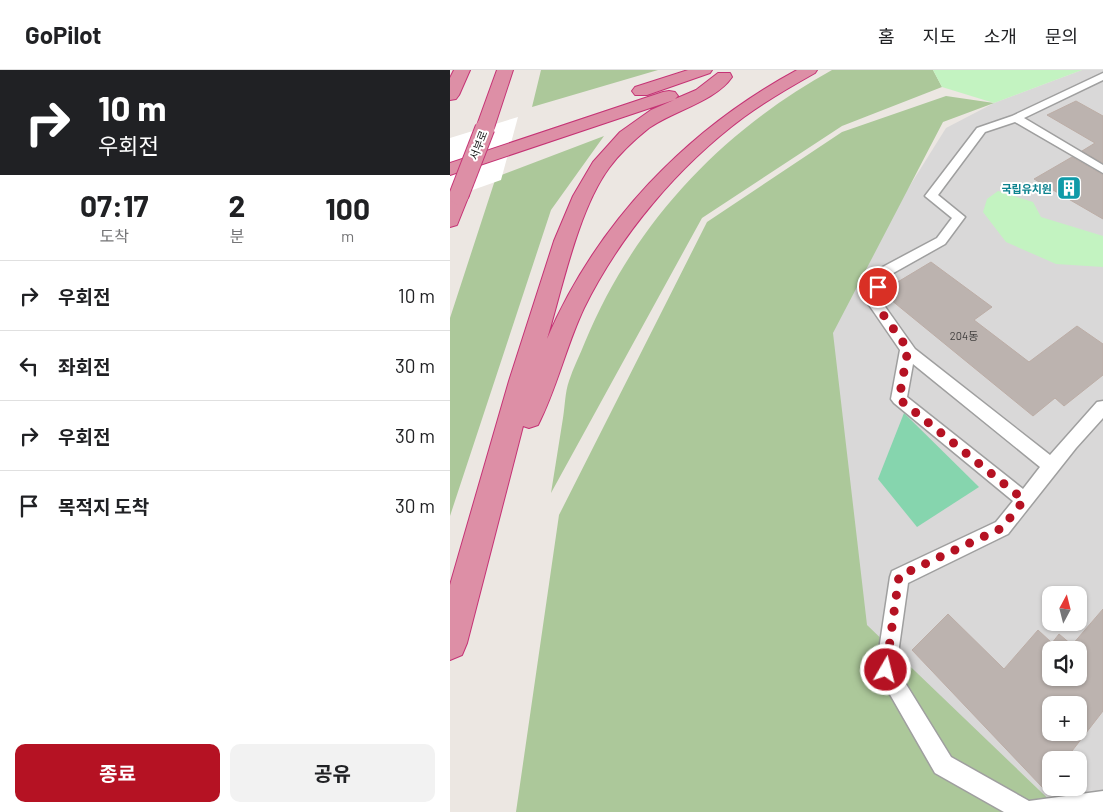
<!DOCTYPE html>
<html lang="ko">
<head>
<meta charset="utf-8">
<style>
	body { margin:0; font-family:Barlow,"Noto Sans KR",sans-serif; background:#f2f2f2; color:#202124; height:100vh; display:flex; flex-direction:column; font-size:19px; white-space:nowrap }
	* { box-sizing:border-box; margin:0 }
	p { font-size:16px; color:#757577 }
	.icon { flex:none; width:28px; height:28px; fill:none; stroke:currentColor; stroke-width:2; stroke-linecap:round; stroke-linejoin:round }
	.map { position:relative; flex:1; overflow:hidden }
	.drawer { display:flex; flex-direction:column; background:#fff; width:450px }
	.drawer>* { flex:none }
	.top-card { background:#202124; color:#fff; overflow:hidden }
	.needle { width:32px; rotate:7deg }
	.buttons { position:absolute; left:592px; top:516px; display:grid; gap:10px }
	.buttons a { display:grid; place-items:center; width:45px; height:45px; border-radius:10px; background:#fff; box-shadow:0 1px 4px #0004; font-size:25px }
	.pin { position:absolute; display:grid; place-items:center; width:42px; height:42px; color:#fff; margin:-21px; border:2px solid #fff; border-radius:50%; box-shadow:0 1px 5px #0007 }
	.me { position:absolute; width:55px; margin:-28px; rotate:8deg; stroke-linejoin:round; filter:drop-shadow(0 0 4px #0008) }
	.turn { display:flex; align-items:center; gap:18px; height:105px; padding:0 15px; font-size:22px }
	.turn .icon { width:65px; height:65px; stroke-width:2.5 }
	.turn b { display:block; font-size:35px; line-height:42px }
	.eta { display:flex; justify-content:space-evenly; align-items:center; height:85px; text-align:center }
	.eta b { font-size:30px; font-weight:700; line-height:35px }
	.primary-button { display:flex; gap:10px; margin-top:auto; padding:10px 15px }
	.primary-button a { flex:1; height:58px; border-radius:10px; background:#b51223; color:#fff; font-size:20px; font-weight:700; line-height:58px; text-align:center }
	.primary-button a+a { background:#f2f2f2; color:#202124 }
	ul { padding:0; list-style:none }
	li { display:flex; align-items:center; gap:15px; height:70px; padding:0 15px; border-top:1px solid #e0e0e0 }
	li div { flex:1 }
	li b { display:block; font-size:19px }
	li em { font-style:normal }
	header { display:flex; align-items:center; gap:30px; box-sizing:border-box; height:70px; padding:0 25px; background:#fff; border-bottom:1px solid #e0e0e0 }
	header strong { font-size:24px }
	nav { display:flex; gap:28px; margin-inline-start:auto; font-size:18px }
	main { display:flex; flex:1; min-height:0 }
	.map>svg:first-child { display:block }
	.residential { fill:#d9d8d8; fill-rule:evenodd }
	.forest { fill:#acc89a }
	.park { fill:#c3f3c1 }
	.pitch { fill:#86d5ae }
	.pier { fill:#fff }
	.building { fill:#bcb3af; stroke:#bcada6; fill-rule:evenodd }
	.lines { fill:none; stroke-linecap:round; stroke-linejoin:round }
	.lane-casing { stroke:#9f9f9f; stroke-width:3 }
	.highway-casing { stroke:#c53375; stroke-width:2 }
	.lane { fill:#fff; fill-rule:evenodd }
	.highway { fill:#dd8fa6; fill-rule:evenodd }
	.highway-bridge-casing { stroke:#c53375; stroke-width:21; stroke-linecap:butt }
	.highway-bridge { stroke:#dd8fa6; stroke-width:19 }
	.route { stroke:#b51223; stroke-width:9; stroke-dasharray:0 16.2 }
	.labels { text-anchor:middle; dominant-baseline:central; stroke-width:4; stroke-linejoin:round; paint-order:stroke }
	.far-street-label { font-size:11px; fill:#1b1b1b; stroke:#fff }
	.far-culture-label { font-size:11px; font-weight:bold; fill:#0d838f; stroke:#fff; text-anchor:end }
	.number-label { font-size:11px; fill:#434140 }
</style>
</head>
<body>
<header>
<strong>GoPilot</strong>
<nav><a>홈</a><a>지도</a><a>소개</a><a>문의</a></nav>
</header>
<main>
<section class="drawer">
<div class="top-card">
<div class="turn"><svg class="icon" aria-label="right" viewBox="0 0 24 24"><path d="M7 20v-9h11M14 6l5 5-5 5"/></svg><div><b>10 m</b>우회전</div></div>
</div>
<div class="eta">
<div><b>07:17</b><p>도착</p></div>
<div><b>2</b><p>분</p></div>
<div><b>100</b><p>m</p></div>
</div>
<ul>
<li><svg class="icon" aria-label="right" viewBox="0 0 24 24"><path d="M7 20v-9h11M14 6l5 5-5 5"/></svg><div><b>우회전</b></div><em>10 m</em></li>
<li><svg class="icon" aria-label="left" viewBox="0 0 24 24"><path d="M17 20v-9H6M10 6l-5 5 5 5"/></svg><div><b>좌회전</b></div><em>30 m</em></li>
<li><svg class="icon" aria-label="right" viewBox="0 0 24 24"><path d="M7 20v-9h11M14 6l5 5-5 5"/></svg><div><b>우회전</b></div><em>30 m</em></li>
<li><svg class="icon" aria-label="arrive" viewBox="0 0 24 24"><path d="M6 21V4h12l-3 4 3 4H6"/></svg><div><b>목적지 도착</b></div><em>30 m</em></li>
</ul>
<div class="primary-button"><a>종료</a><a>공유</a></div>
</section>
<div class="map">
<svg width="653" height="742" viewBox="0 0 653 742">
	<rect width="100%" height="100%" fill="#ece7e2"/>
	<path class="residential" d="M 632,0 L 653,0 L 653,742 L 484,742 L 388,645 L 382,240 L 496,58 L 544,33 ZM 601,525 L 629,525 L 629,552 L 601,552 ZM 601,580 L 629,580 L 629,608 L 601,608 ZM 601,635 L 629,635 L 629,662 L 601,662 ZM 601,690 L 629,690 L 629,718 L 601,718 Z"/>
	<path class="forest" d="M 91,0 L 208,0 L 82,37 Z
		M 382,0 L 483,0 L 492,17 L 392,56 L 252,148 L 101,423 C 105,398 109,373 113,348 C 115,336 115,322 119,311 C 123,298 130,285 135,272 C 184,154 270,62 382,0 Z
		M 496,26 L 544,33 L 493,52 L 383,263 L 417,555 L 612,742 L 66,742 L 109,445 L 257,152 L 392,62 Z
		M 154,66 L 101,140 L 0,446 L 0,248 L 46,107 Z"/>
	<path class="park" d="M 483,0 L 632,0 L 544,33 L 492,17 Z
		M 548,121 L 583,132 L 591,147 L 653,166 L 653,197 L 606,194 L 556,172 L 533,142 L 537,129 Z"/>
	<path class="pitch" d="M 454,343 L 529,417 L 467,457 L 428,409 Z"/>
	<path class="pier" d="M 68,47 L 51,110 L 0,128 L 0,68 Z"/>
	<path class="building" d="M 626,31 L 653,46 L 653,93 L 632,81 L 645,73 L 597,45 Z
		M 622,87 L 653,105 L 653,149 L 584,109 Z
		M 481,192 L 542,237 L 524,250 L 579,292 L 627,256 L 653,274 L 653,305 L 614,336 L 605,328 L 583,346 L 435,225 L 436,219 Z
		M 653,539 L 653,641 L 615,690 L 601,690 L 601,708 L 593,718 L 462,580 L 498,544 L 554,599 L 588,560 L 602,573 L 609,564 L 622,575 ZM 601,580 L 629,580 L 629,608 L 601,608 ZM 601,635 L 629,635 L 629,662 L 601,662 Z"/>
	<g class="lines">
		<defs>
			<path id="lane" d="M 653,3 L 653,10 L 574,48 L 653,95 L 653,103 L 565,52 L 535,62 L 488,125 L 515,147 L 495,174 L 438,206 L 431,231 L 465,279 L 600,385 L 647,332 L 653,331 L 653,348 L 626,378 L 558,464 L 458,513 L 446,598 L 501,687 L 579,731 L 653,721 L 653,742 L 554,742 L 485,703 L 426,600 L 440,507 L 442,501 L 546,452 L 563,431 L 444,333 L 441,329 L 450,280 L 417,232 L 427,200 L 487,168 L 502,148 L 475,126 L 527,58 L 562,46 ZM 463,294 L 590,397 L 573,419 L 457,327 Z"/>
			<path id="highway" d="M 4,0 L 20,0 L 9,25 L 6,29 L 0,30 L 0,8 Z
				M 47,0 L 63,0 L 44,58 L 41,62 L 35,63 L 29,62 L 26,58 Z
				M 238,0 L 262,0 L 260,3 L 197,25 L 185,25 L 182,21 L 185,17 Z
				M 347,0 L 367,0 L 365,3 C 340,17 316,31 294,47 C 228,96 170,165 134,238 C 116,276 107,318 88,355 L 79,358 L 73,356 L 17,573 L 12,585 L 0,590 L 0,515 L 59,311 L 104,171 L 123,126 L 143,92 L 170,62 L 201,40 L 224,30 L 0,105 L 0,93 L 213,22 L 219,21 L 225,22 L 228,26 L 225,29 L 246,20 L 268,3 L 280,3 L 282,7 C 266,31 223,41 199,58 C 184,70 170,83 159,98 C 128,140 112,219 97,269 C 146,154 237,59 347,0 Z
				M 9,119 L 16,121 L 19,125 L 7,155 L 0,157 L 0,123 L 2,121 Z"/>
		</defs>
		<use href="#lane" class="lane-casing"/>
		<use href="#highway" class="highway-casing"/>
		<use href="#lane" class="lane"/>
		<use href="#highway" class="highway"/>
		<defs>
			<path id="highway-bridge" d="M 9,125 L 35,58"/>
		</defs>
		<use href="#highway-bridge" class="highway-bridge-casing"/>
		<use href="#highway-bridge" class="highway-bridge"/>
	</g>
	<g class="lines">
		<path class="route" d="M 428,217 L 424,232 L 458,279 L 449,329 L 574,430 L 552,458 L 449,506 L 436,600"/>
	</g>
	<defs>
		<symbol id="building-square" viewBox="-11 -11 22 22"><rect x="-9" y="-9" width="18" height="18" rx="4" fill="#0f9aa8" stroke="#fff"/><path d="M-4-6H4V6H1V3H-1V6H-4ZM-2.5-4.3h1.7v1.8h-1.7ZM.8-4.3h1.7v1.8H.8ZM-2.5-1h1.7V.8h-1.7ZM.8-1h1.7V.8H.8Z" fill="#fff"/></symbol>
	</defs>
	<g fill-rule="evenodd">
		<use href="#building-square" x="605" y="104" width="28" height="28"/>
	</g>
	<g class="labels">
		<g class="far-street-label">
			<text transform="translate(28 75) rotate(-69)">서부로</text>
		</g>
		<g class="far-culture-label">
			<text x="602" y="118">국립유치원</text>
		</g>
		<g class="number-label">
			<text x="514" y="265">204동</text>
		</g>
	</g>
</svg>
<div class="buttons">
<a><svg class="needle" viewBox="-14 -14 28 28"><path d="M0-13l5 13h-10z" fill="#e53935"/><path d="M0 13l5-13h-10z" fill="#757577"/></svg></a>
<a><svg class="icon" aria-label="sound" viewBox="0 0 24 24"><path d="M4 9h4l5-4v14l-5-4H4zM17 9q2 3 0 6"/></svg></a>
<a>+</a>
<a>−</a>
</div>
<div class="pin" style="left:428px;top:217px;background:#d93025"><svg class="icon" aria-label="arrive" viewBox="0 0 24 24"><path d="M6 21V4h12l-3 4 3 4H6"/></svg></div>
<svg class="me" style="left:436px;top:600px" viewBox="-20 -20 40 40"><circle r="17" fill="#b51223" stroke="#fff" stroke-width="3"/><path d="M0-11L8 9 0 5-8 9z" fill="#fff"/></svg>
</div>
</main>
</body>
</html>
